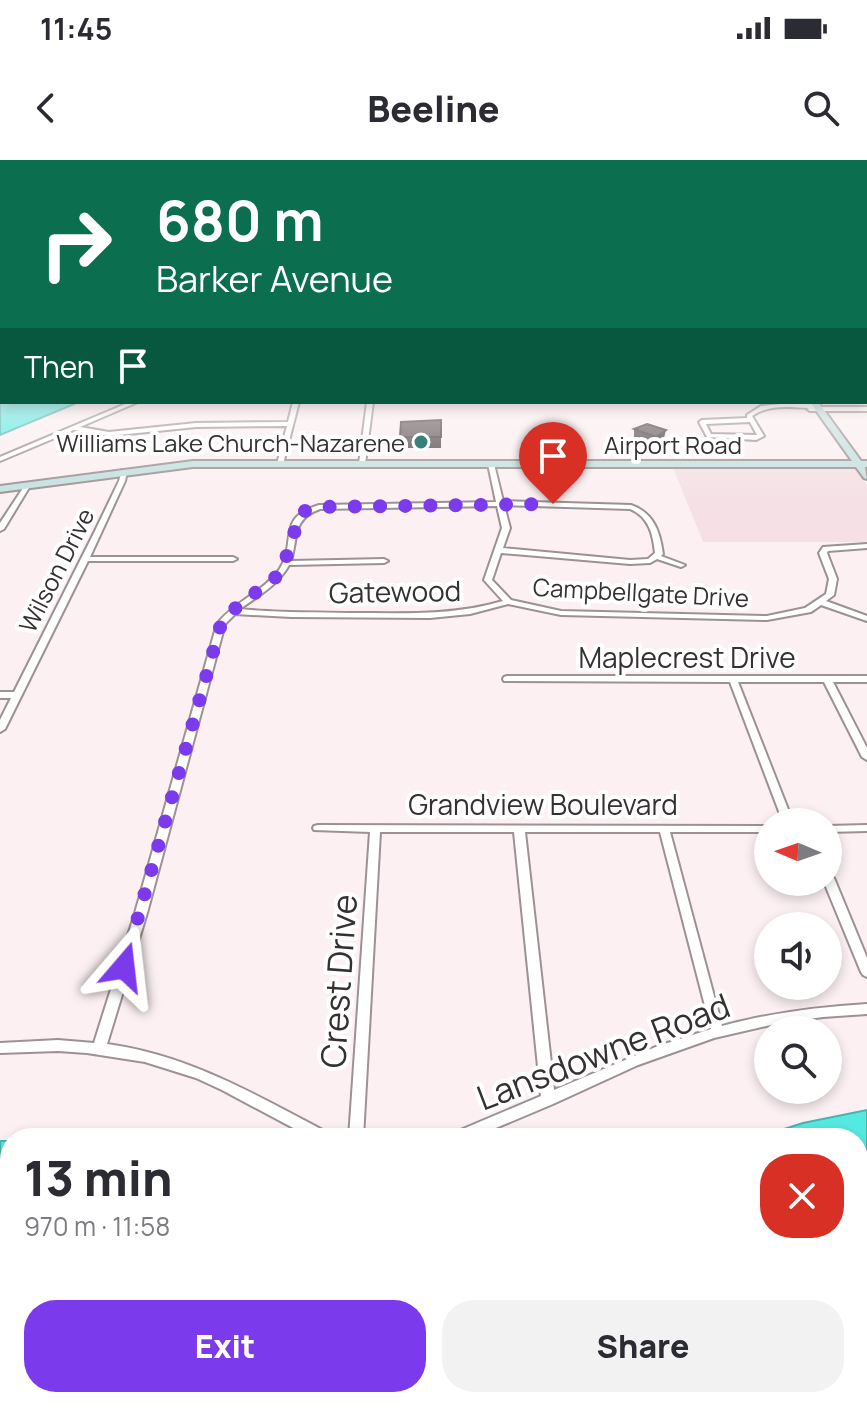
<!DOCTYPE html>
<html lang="en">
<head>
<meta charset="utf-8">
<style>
	body { margin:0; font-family:Manrope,sans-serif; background:#f2f2f3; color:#2b2b33; height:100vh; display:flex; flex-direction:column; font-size:30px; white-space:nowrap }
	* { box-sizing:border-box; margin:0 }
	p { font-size:26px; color:#7c7c81 }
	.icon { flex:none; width:44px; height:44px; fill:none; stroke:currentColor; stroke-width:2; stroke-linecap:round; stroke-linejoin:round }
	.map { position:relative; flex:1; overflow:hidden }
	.drawer { position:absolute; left:0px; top:968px; width:868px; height:280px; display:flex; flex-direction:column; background:#fff; border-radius:32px 32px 0 0; box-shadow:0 4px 12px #0003 }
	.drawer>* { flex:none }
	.hud { position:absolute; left:0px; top:0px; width:868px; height:244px; box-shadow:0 4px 12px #0003; background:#0b6e4f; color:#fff; overflow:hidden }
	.needle { width:52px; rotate:272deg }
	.fabs { position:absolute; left:754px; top:648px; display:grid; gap:16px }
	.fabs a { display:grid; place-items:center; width:88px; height:88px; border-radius:50%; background:#fff; box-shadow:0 4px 12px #0003; font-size:40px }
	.pin { position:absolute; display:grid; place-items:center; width:68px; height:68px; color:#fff; margin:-82px -34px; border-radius:50% 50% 50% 0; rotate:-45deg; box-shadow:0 0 8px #0007 }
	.pin .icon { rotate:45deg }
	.me { position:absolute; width:88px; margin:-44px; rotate:17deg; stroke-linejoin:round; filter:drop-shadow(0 0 6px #0008) }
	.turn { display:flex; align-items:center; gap:28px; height:168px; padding:0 24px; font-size:36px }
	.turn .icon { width:104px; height:104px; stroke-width:2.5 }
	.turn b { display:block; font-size:56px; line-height:68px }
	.then { display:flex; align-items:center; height:76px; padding:0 24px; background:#0003; gap:16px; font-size:30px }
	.round { display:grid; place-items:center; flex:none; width:84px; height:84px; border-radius:32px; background:#f2f2f3 }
	.headline { display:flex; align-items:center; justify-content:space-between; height:136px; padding:0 24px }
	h1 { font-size:48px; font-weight:800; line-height:60px }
	.action { display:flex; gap:16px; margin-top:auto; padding:16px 24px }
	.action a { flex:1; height:92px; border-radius:32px; background:#7c3aed; color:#fff; font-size:32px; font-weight:800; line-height:92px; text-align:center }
	.action a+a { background:#f2f2f3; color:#2b2b33 }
	.status { display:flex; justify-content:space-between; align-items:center; height:56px; padding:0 40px; background:#fff; direction:ltr }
	.status svg { height:22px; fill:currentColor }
	header { display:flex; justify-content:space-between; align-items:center; height:104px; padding:0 24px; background:#fff; font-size:36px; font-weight:800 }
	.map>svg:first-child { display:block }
	.built { fill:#f5e1e5 }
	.water { fill:#55eae1; stroke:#4bb2ac; stroke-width:2 }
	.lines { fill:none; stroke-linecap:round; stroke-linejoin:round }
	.street-casing { stroke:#9c9193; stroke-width:4 }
	.secondary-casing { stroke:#9c9193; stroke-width:4 }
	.street { fill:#fff; fill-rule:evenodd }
	.secondary { fill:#c3e1df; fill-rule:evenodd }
	.wall { fill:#4f4749 }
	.shaded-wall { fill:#403a3c }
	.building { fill:#5c5355; stroke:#403a3c; stroke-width:2 }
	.route { stroke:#7c3aed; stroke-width:14; stroke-dasharray:0 25.2 }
	.poi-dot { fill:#38807b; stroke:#fff; stroke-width:3 }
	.labels { text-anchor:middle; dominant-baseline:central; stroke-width:8; stroke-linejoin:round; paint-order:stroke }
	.far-poi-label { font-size:24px; fill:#353132; stroke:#fff; text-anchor:end }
	.far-street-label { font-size:24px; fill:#353132; stroke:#fff }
	.street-label { font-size:28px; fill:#353132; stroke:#fff }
	.near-street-label { font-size:34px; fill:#353132; stroke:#fff }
</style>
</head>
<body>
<div class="status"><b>11:45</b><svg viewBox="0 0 49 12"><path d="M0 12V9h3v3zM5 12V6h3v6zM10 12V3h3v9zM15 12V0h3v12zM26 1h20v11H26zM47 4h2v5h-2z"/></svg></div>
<header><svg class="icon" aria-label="back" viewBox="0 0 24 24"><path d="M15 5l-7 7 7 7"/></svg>Beeline<svg class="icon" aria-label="search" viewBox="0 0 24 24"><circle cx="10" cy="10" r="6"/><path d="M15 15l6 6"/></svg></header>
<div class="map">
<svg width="867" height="1248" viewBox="0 0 867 1248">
	<rect width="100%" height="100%" fill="#fcf0f2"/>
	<path class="built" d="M 672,305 L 854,307 L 867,325 L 867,382 L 703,382 Z"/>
	<path class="water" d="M 1,178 L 2,242 L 79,242 L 0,275 Z
		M 867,950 L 867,1248 L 0,1248 L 0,981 L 10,981 L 10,1238 L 858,1238 L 858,978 L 756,978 L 803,963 Z"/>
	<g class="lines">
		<defs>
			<path id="street" d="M 866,226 L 867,226 L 867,230 L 866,230 Z
				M 130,242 L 138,242 L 80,267 L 109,272 L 196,263 L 288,262 L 293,242 L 299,242 L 283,304 L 280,306 L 277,304 L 287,266 L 196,267 L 109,276 L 74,270 L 0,301 L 0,297 Z
				M 367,242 L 373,242 L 365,304 L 362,306 L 359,304 Z
				M 790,243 L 817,244 L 820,246 L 819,247 L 867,247 L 867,251 L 810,251 L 807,249 L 809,248 C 789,247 769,244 752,256 L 764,276 L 756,280 L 707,277 L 699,262 L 702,260 L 747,258 L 747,255 L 761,246 ZM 750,262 L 757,275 L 711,274 L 706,264 Z
				M 491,302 L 494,304 L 503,341 L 631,345 C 654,353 660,372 663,394 L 661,396 L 685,405 L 681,407 L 657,399 L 650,403 L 630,404 L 501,393 L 492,420 L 511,440 L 561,451 L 767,456 L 805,448 L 826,434 L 829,419 L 819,393 L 823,387 L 867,384 L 867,388 L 828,391 L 827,393 L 837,419 L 834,435 L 826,441 L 867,456 L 867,461 L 821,445 L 811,452 L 767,460 L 561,455 L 508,444 L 470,454 L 430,458 L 291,457 L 235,454 L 225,464 L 147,753 L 107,884 C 189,895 258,936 330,974 L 332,978 L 312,978 L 222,930 L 196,918 L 145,902 L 87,893 L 58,891 L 0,893 L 0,883 L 58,880 L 94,883 L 135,753 L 217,464 C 234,442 263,432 279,410 C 298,382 275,358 319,345 L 496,342 L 488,304 ZM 504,345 L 630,349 C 649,357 653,374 655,393 L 648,399 L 630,400 L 503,388 L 510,368 ZM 497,346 L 502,368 L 484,420 L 503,441 C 453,456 402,453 350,453 C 314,452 277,453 240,449 C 258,436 278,425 289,405 L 384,403 L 388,401 L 384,399 L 291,401 C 298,377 292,359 320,349 Z
				M 122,310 L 127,311 L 125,321 L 90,397 L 233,397 L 237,399 L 233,401 L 88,401 L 5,569 L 0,572 L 0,560 L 11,538 L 0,538 L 0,532 L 14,532 L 95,371 L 119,321 Z
				M 25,325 L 30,326 L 4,369 L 0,371 L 0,363 Z
				M 507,516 L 867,516 L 867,522 L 833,522 L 867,588 L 867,600 L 862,597 L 824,522 L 738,522 L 793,662 L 783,662 L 730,522 L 504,521 L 503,519 L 504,517 Z
				M 318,665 L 768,666 L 768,672 L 670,672 L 722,866 C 770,853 818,847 867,844 L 867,854 L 823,857 L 779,863 L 714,878 L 638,905 L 553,944 L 472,978 L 449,978 L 451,974 L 541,936 L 514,672 L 380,672 L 363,978 L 349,978 L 370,672 L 314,670 L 313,668 L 314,666 ZM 525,672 L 660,672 L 711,869 L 658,886 L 554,930 Z
				M 867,665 L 867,671 L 828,672 L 828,666 Z
				M 828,714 L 832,715 L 834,718 L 867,798 L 867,817 L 863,815 L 861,812 L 824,722 L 828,722 Z"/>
			<path id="secondary" d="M 810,242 L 818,242 L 861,301 L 867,301 L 867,307 L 865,307 L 867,319 L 864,318 L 856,307 L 193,307 L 0,332 L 0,326 L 193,301 L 852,301 Z"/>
		</defs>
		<use href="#street" class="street-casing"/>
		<use href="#secondary" class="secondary-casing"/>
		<use href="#street" class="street"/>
		<use href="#secondary" class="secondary"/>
	</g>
	<path class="wall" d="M 441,260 L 441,288 L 400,288 L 400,277 Z
		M 634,269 L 664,278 L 655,285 L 634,277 Z"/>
	<path class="shaded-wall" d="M 666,270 L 664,278 L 655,285 L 656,277 Z"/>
	<path class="building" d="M 441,260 L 441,277 L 400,277 L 401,262 Z
		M 647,264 L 666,270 L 656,277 L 634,269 Z"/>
	<linearGradient id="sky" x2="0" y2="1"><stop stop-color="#6dcae5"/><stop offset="0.49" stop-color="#fef8f9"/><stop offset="1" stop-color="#fef8f9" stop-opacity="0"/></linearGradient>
	<rect width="867" height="341" fill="url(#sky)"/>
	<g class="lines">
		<path class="route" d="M 124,807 L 221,464 L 228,454 L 281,413 L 301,352 L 319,347 L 553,344"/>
	</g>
	<circle class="poi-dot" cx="421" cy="282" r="8"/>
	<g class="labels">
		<g class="far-poi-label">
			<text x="405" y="282">Williams Lake Church-Nazarene</text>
		</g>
		<g class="far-street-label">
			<text x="673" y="284">Airport Road</text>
			<text transform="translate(56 410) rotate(-63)">Wilson Drive</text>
			<text transform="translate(641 432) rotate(3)">Campbellgate Drive</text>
		</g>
		<g class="street-label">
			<text transform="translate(395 431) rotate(-1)">Gatewood</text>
			<text x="687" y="497">Maplecrest Drive</text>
			<text x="543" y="644">Grandview Boulevard</text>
		</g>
		<g class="near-street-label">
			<text transform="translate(338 821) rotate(-86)">Crest Drive</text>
			<text transform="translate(603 891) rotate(-21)">Lansdowne Road</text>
		</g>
	</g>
</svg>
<div class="fabs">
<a><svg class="needle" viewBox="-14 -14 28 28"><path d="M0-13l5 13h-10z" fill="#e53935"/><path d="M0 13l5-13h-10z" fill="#7c7c81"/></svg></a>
<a><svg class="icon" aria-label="sound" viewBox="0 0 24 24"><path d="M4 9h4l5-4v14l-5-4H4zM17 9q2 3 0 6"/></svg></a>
<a><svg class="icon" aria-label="search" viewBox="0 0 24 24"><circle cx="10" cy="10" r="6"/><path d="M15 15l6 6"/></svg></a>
</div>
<div class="pin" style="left:553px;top:344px;background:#d93025"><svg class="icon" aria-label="arrive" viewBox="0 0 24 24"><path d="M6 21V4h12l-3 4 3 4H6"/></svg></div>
<svg class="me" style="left:124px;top:807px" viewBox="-20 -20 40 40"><path d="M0-17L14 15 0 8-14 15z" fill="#7c3aed" stroke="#fff" stroke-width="4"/></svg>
<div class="hud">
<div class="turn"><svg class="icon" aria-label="right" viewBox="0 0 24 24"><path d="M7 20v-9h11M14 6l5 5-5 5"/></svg><div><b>680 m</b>Barker Avenue</div></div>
<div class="then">Then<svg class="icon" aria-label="arrive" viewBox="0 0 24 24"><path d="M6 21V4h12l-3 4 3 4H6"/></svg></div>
</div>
<section class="drawer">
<div class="headline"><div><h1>13 min</h1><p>970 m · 11:58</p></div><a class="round" style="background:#d93025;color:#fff"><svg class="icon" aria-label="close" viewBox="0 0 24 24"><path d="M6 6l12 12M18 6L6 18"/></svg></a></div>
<div class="action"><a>Exit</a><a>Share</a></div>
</section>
</div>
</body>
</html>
